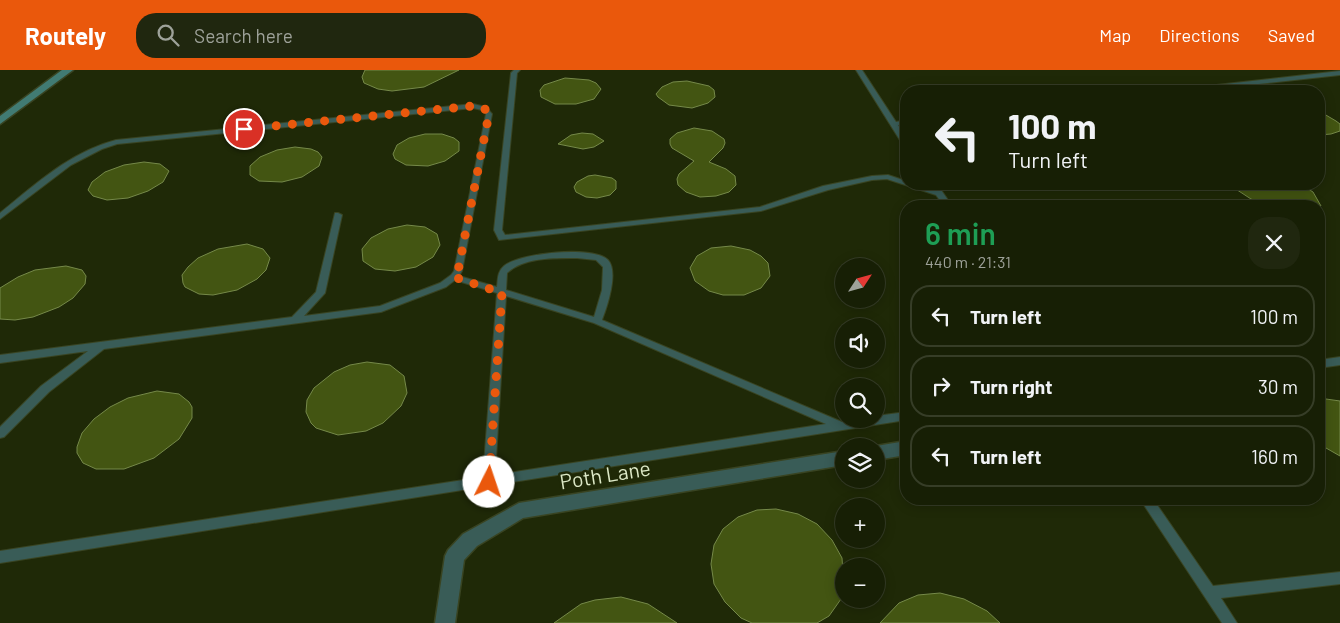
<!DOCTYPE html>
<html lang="en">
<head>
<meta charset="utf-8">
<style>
	body { margin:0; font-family:Barlow,sans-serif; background:#20270f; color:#f1f3f6; height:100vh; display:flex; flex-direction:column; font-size:19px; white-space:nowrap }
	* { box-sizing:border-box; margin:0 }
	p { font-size:16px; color:#9ea29a }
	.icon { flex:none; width:28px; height:28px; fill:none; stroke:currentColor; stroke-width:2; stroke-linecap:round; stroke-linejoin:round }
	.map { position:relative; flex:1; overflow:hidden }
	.sheet { position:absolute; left:900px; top:130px; width:425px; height:305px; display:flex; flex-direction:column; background:#171f05; border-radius:20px; box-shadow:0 2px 12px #0003,0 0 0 1px #363d27 }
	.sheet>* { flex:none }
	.top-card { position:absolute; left:900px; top:15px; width:425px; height:105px; border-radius:20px; box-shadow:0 2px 12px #0003,0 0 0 1px #363d27; background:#171f05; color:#f1f3f6; overflow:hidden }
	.needle { width:32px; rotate:54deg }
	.fabs { position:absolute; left:835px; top:188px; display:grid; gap:10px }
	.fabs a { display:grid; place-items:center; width:50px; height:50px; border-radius:50%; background:#171f05; box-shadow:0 2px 12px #0003,0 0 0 1px #363d27; font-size:25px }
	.pin { position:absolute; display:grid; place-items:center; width:42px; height:42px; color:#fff; margin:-21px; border:2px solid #fff; border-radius:50%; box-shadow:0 1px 5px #0007 }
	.me { position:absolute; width:55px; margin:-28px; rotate:4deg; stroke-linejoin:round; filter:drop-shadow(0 0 4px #0008) }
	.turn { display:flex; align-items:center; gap:18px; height:105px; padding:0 25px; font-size:22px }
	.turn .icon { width:65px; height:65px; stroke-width:2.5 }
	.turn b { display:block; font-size:35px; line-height:42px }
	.round { display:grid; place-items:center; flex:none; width:52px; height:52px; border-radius:20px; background:#20270f }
	.head { display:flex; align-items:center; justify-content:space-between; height:85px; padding:0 25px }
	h1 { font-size:30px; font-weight:600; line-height:38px; color:#1e9e55 }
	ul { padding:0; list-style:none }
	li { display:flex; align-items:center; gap:15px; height:62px; margin:0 10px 8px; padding:0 15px; border:2px solid #363d27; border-radius:20px }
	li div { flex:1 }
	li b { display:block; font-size:19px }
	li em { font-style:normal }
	header { display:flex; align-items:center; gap:30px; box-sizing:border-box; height:70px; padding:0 25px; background:#ea580c; color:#fff }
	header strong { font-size:24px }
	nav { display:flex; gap:28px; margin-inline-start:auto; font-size:18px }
	.search { width:350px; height:45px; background:#20270f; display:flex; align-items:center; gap:12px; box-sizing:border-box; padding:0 18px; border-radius:20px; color:#9ea29a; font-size:19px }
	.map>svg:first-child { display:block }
	.building { fill:#435512; stroke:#758949 }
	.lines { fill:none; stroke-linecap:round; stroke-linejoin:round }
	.lane-casing { stroke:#394422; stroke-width:2 }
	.street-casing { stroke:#394422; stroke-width:3 }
	.secondary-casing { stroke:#394422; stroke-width:3 }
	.lane { fill:#395c57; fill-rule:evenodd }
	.street { fill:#395c57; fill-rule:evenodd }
	.secondary { fill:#417b73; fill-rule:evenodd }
	.route { stroke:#ea580c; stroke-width:9; stroke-dasharray:0 16.2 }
	.labels { text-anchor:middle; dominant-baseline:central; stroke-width:5; stroke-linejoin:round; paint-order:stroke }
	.near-street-label { font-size:21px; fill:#dce8c6; stroke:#1f2907 }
</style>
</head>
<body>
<header>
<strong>Routely</strong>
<div class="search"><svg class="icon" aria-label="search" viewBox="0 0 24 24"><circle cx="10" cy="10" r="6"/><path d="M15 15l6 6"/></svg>Search here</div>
<nav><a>Map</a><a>Directions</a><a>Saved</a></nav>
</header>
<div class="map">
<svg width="1340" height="553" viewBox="0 0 1340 553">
	<rect width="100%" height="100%" fill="#1f2907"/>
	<path class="building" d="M 365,0 L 459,0 L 424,17 L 392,21 L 378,19 L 364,13 L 362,7 Z
		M 565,8 L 589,10 L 596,13 L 601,19 L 594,29 L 576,34 L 555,34 L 541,27 L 540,20 L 544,15 Z
		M 687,11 L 709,16 L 714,20 L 715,27 L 708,33 L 692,38 L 669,35 L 658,27 L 656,24 L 662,17 L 673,12 Z
		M 1319,41 L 1336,51 L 1340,54 L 1340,61 L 1331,64 L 1319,65 Z
		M 694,58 L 712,61 L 724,69 L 725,73 L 723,78 L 709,92 L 726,99 L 735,106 L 736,115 L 729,122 L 716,126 L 700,127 L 686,122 L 678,115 L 677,109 L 679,104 L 694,91 L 672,78 L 670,74 L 670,69 L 677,63 Z
		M 582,63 L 593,64 L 604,71 L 594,77 L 583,79 L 558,74 L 571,65 Z
		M 425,64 L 442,64 L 454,68 L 459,72 L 459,81 L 445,91 L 428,96 L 406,95 L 395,89 L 393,84 L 397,75 L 409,68 Z
		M 295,77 L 311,79 L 318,82 L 322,87 L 319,96 L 302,107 L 282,112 L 259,111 L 250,105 L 250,96 L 260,87 L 277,80 Z
		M 144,92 L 160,94 L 169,101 L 163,112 L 148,121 L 128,128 L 107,130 L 93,126 L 88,120 L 92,112 L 105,102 L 124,95 Z
		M 595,105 L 612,108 L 616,111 L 616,119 L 610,125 L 597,128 L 586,127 L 576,122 L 574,117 L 577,112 L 588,106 Z
		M 1228,114 L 1300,114 L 1313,122 L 1321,136 L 1268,136 L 1251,129 Z
		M 407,155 L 425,157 L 437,164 L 440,175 L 433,187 L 416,197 L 395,201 L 375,199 L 363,191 L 362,179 L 371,168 L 388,159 Z
		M 247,174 L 263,179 L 270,188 L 266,200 L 257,209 L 237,220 L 213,225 L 199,224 L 185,217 L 183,213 L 182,205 L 188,197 L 198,188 L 218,179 Z
		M 731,176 L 750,180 L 761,186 L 768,193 L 770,206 L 761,218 L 744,225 L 723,225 L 709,221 L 695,211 L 690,198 L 697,186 L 711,178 Z
		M 66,196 L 82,200 L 86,206 L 85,214 L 73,228 L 59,237 L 33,247 L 15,250 L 0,249 L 0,218 L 18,207 L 35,200 Z
		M 367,292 L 390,295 L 404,306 L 407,323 L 401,336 L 383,353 L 366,361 L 338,365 L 316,358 L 311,353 L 306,342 L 307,330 L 314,318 L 334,302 L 350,295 Z
		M 157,321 L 179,324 L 189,332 L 192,337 L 192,348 L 179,369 L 154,388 L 124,399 L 96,399 L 83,393 L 77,383 L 77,377 L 82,363 L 94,349 L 110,337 L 128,328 Z
		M 1319,328 L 1340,331 L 1340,386 L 1319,374 Z
		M 776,439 L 798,444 L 817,454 L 832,470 L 842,488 L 844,517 L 841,529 L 829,546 L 817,553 L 752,553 L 741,548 L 725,532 L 714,514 L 711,494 L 714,475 L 723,459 L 738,447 L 757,440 Z
		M 940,523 L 964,529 L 987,541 L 1000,553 L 880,553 L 899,533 L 918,525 Z
		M 621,527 L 648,534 L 677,553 L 554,553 L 581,534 L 595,530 Z"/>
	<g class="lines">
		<defs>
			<path id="lane" d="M 514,0 L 520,0 L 517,3 L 502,160 L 505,165 L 760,137 L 823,116 L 872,106 L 888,105 L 906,111 L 906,114 L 916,114 L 932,118 L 929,114 L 937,114 L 952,136 L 944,136 L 936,125 L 887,109 L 872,110 L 828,120 L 761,141 L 499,170 L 494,160 L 511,3 Z
				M 856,0 L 862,0 L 896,52 L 906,50 L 906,54 L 898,55 L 906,68 L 906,75 L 903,75 Z
				M 1340,1 L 1340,5 L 1196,21 L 1178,21 L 1181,19 Z
				M 473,34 L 486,37 L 492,44 L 462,201 L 459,206 L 497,217 C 498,209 497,202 504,196 C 519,183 593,175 608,190 C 619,202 607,237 602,250 L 842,352 L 861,349 L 876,349 L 876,346 L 906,342 L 906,350 L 0,493 L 0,481 L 483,407 L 497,223 L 455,210 L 446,217 L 381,242 L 104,279 L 49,322 L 4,367 L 0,368 L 0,357 L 41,316 L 88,281 L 0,293 L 0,285 L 292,247 L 316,222 L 335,143 L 338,143 L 342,145 L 325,223 L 304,246 L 380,236 L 440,213 L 451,205 L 454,201 L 486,44 L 482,40 L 473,38 L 117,74 L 102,79 L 71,95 L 0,149 L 0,143 C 36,114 70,82 116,70 ZM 577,188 L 596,190 L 603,197 L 602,220 L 594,247 L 506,220 L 507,203 C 524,187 555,188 577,188 ZM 506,226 L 594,253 L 826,354 L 495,405 Z
				M 1340,287 L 1340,295 L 1319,298 L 1319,290 Z
				M 1140,429 L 1153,429 L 1213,516 L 1340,502 L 1340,514 L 1221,528 L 1237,553 L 1222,553 Z"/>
			<path id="street" d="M 906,371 L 906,385 L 876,390 L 876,376 Z
				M 844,381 L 844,395 L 523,448 L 477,476 L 464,490 L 455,553 L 435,553 L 445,486 L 448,480 L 463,464 L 519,433 Z"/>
			<path id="secondary" d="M 62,0 L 73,0 L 0,54 L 0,46 Z"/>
		</defs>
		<use href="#lane" class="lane-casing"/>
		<use href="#street" class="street-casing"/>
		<use href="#secondary" class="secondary-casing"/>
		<use href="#lane" class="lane"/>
		<use href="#street" class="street"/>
		<use href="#secondary" class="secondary"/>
	</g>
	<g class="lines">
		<path class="route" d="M 244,59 L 473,36 L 484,38 L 489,44 L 458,201 L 454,207 L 502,223 L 489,412"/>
	</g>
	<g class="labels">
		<g class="near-street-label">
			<text transform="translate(605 404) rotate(-9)">Poth Lane</text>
		</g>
	</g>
</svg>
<div class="fabs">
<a><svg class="needle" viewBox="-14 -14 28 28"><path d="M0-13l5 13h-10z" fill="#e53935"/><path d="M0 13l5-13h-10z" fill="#9ea29a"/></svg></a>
<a><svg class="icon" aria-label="sound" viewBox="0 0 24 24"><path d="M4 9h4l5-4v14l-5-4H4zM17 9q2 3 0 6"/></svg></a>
<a><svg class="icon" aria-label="search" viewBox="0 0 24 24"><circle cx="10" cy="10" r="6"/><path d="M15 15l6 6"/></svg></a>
<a><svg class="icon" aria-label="layers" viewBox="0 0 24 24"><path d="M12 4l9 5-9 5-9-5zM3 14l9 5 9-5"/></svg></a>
<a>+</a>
<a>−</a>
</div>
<div class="pin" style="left:244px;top:59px;background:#d93025"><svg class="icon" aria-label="arrive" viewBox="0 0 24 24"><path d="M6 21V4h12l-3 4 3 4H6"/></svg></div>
<svg class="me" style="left:489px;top:412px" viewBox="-20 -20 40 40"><circle r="19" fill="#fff"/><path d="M0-13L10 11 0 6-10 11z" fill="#ea580c"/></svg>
<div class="top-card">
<div class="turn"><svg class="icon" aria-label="left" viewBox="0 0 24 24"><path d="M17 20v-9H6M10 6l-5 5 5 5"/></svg><div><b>100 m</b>Turn left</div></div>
</div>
<section class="sheet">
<div class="head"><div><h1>6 min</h1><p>440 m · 21:31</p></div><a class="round"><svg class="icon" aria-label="close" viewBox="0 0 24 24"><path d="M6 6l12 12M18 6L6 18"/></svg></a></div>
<ul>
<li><svg class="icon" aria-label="left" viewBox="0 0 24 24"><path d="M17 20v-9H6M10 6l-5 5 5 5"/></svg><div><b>Turn left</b></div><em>100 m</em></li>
<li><svg class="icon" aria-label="right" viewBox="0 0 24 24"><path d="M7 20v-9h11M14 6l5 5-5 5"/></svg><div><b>Turn right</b></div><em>30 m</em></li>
<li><svg class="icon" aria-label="left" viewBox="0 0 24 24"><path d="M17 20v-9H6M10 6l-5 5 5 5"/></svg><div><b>Turn left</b></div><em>160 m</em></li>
</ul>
</section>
</div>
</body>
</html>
